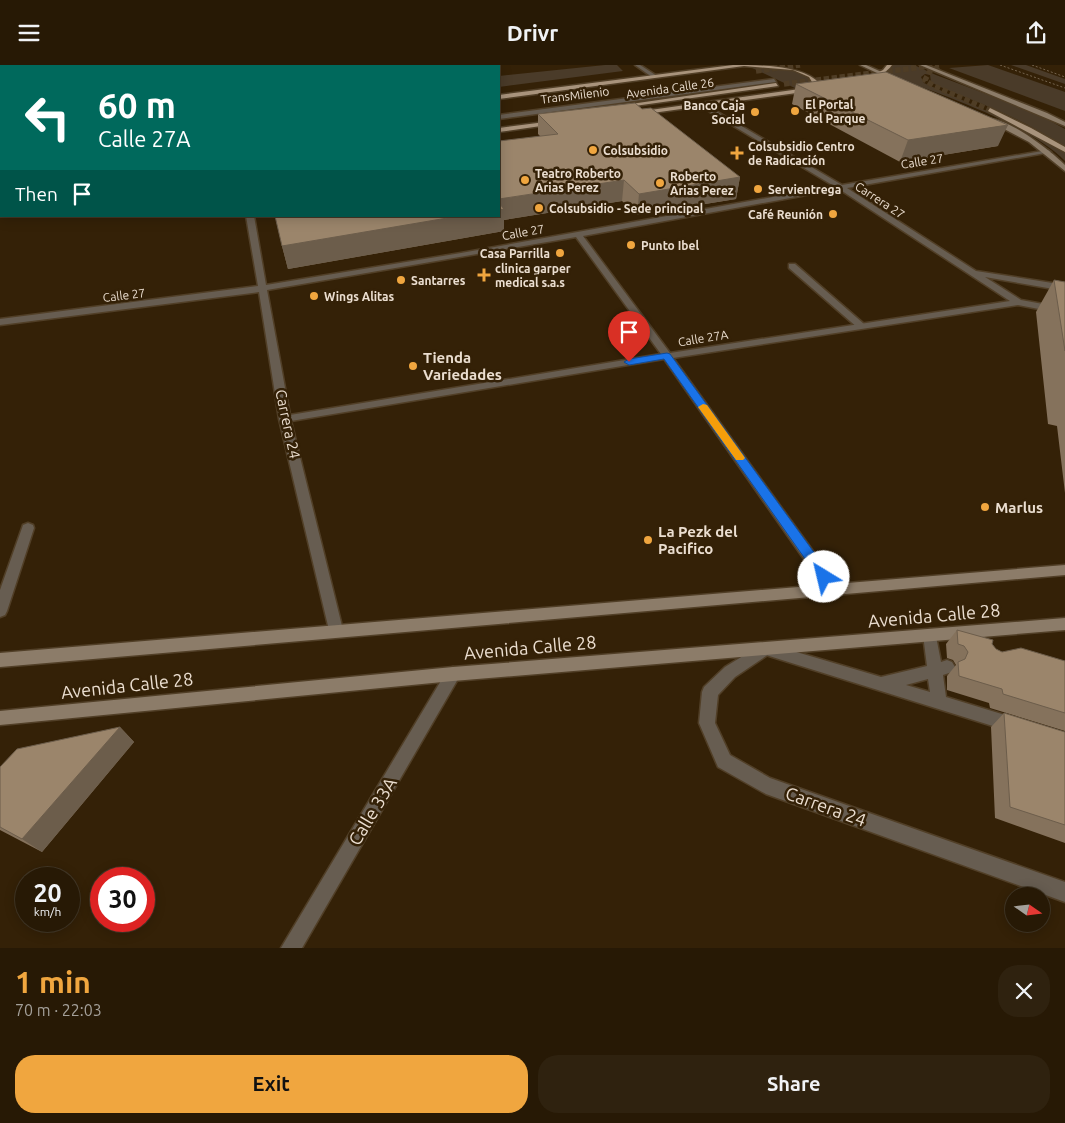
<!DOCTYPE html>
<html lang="en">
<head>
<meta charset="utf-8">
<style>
	body { margin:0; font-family:Ubuntu,sans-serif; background:#2f220f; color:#f1f3f6; height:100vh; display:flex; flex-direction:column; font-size:19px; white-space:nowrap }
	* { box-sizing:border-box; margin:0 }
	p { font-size:16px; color:#a4a09a }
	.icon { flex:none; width:28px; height:28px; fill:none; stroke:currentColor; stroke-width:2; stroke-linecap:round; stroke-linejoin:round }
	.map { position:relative; height:883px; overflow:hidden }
	.details { display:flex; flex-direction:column; background:#271905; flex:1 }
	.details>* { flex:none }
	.guide { position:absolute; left:0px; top:0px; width:500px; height:152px; box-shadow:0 2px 12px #0003,0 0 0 1px #433827; background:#00695c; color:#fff; overflow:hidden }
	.needle { width:32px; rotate:104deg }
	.controls { position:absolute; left:1005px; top:822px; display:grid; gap:10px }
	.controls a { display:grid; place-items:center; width:45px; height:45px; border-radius:50%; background:#271905; box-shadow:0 2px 12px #0003,0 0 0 1px #433827; font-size:25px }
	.speed { position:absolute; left:15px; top:802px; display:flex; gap:10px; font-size:25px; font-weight:700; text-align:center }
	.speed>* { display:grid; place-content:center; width:65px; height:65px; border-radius:50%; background:#271905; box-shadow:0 2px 12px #0003,0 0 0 1px #433827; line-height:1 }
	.speed small { font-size:12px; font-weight:400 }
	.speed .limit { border:8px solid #d22; background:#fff; color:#111 }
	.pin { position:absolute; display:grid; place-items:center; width:42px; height:42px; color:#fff; margin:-51px -21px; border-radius:50% 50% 50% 0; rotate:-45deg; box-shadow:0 0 5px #0007 }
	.pin .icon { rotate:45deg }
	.me { position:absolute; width:55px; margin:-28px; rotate:324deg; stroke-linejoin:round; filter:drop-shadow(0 0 4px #0008) }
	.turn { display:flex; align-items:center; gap:18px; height:105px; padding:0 15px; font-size:22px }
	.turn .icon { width:65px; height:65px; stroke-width:2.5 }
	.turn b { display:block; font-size:35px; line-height:42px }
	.then { display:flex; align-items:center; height:48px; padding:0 15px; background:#0003; gap:10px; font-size:19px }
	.round { display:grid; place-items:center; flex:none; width:52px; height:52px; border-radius:20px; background:#2f220f }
	.overview { display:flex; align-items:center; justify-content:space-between; height:85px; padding:0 15px }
	h1 { font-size:30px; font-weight:700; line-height:38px; color:#f0a63f }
	.primary-button { display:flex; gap:10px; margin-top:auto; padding:10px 15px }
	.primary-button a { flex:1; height:58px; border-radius:20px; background:#f0a63f; color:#111; font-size:20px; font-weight:700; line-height:58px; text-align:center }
	.primary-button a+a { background:#2f220f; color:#f1f3f6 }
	header { display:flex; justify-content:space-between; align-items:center; height:65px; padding:0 15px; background:#271905; font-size:22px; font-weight:700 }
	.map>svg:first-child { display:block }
	.green { fill:#4a3b29 }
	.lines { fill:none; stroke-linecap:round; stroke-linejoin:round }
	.primary-tunnel { stroke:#4f3d25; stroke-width:5.5; stroke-dasharray:5.5 2.5; stroke-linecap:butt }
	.service-casing { stroke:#513f27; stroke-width:3 }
	.minor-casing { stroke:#513f27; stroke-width:3 }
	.tertiary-casing { stroke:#513f27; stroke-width:3 }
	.secondary-casing { stroke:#513f27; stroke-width:3 }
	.primary-casing { stroke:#513f27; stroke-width:3 }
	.path { stroke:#75644e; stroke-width:1; stroke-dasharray:2 2; stroke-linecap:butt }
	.service { fill:#675d51; fill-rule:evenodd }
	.minor { fill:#675d51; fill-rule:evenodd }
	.tertiary { fill:#675d51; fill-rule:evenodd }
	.secondary { fill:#8c7c69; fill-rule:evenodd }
	.primary { fill:#a8937c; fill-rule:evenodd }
	.wall { fill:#85725c }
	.shaded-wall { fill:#6c5d4b }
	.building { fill:#9b856b; stroke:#6c5d4b }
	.route { fill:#1a73e8; stroke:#114b97 }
	.slow { fill:#f59e0b }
	.poi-dot { fill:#f0a63f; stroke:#342107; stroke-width:2 }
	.labels { text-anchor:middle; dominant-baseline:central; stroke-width:5; stroke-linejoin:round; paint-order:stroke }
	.far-street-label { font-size:12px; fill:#ebded0; stroke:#342107 }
	.far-poi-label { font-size:12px; font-weight:bold; fill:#ebded0; stroke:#342107; text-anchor:start }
	.poi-label { font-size:15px; font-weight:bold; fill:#ebded0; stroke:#342107; text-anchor:start }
	.street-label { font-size:15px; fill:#ebded0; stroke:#342107 }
	.near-street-label { font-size:18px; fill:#ebded0; stroke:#342107 }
</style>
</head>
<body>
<header><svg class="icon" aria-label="menu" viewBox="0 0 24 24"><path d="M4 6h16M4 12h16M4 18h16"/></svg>Drivr<svg class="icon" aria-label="share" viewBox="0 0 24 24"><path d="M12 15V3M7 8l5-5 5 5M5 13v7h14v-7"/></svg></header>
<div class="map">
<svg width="1065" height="883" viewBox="0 0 1065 883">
	<rect width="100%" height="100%" fill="#342107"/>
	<path class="green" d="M 605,0 L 617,0 L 623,6 L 499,22 L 499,11 Z
		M 893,0 L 914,0 L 936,10 L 1034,47 L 1065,64 L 1065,83 C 1028,55 981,39 938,21 L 931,17 L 930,10 L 925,9 L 921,12 L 924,18 L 1007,55 L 1065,87 L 1065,96 C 1026,57 939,29 887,9 Z
		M 988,0 L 1065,27 L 1065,46 L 949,3 Z
		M 1011,0 L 1026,0 L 1065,14 L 1065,19 Z
		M 748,1 C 769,3 794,1 811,14 L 811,17 L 797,24 Z"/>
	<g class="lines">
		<path class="primary-tunnel" d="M 939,2 L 930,6 L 925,15 L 934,21 L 990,45
			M 756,6 L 800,0
			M 784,19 L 939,0"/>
		<defs>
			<path id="service" d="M 774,14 L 776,17 L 499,54 L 499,50 Z
				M 0,116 L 1,116 L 1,120 L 0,120 Z
				M 0,128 L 1,128 L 1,132 L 0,132 Z
				M 789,199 L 795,199 L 864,259 L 864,263 L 858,263 L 789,203 Z
				M 28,458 L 33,460 L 34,463 L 7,546 L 5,550 L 0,552 L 0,525 L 22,463 L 23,460 Z
				M 930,564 L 935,566 L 941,597 L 947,595 L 952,597 L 955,602 L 952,607 L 943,610 L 946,632 L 1018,654 L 1020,659 L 1018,664 L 1012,667 L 766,590 L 761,589 L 759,584 L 761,579 L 766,578 L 881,612 L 927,601 L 923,570 L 925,566 ZM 928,614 L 930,627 L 906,620 Z"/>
			<path id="minor" d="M 700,39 L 704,39 L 842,120 L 1048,85 L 1051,87 L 847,123 L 976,206 L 1065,220 L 1065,226 L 985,212 L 1021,235 L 1065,243 L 1065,249 L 1018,240 L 673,293 L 839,522 L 841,526 L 839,530 L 834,532 L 829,530 L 664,294 L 291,356 L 343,565 L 341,569 L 336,571 L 331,569 L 329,565 L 279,354 L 259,227 L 0,260 L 0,254 L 258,221 L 246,151 L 254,151 L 266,220 L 461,188 L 834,121 L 700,41 ZM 839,124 L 1010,236 L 670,288 L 583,171 ZM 576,172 L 661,289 L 290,350 L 267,225 Z
				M 764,578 L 769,579 L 771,584 L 769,589 L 735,612 L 718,630 L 715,658 L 730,690 L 770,713 L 1065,817 L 1065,837 L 766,729 L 718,702 L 699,658 L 702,627 L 704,622 L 725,602 Z
				M 453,602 L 458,604 L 461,609 L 458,614 L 302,883 L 281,883 L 448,604 Z"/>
			<path id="tertiary" d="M 136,0 L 140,0 L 140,1 L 136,1 Z
				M 635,0 L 640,0 L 657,11 L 652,12 Z"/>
			<path id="secondary" d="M 860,0 L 866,0 L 897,14 L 892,15 Z
				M 920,0 L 926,0 L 1047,48 L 1065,57 L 1065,61 Z
				M 989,54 C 1009,53 1051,86 1065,100 L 1065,106 L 1029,77 L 989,56 Z
				M 1065,500 L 1065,510 L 0,602 L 0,588 Z
				M 1065,553 L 1065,565 L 453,616 L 0,660 L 0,646 L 453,602 Z"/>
			<path id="primary" d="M 733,0 C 758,0 801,0 818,17 L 811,22 L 814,24 L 811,26 L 638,50 L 636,47 L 800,24 L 812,17 L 809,12 L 793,5 L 744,1 L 499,34 L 499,30 Z
				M 887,0 L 892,0 C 887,7 874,17 865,14 L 883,5 Z
				M 776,18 L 778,21 L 620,43 L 617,41 Z
				M 990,43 L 1031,63 L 1065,82 L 1065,87 L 988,46 Z
				M 553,56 L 555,59 L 499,67 L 499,63 Z
				M 0,106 L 1,106 L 1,110 L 0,110 Z
				M 0,140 L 1,140 L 1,144 L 0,144 Z"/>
		</defs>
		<use href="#service" class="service-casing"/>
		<use href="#minor" class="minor-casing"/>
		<use href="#tertiary" class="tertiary-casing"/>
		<use href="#secondary" class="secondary-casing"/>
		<use href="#primary" class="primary-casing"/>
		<path class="path" d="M 1000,0 L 1065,23
			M 1032,0 L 1065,12"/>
		<use href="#service" class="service"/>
		<use href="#minor" class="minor"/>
		<use href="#tertiary" class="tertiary"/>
		<use href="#secondary" class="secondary"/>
		<use href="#primary" class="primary"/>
	</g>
	<path class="wall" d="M 796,19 L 998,81 L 900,97 L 792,39 Z
		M 538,49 L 740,112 L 736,134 L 637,150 L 622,136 L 504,155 L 504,166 L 288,204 L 282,181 L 540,71 L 538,69 Z
		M 1054,215 L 1065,217 L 1065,428 L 1057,361 L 1048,359 L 1036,247 Z
		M 957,565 L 992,579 L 996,584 L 1002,587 L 1065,596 L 1065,666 L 990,643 L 989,638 L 947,625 L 947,611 L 956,600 L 953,595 L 947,593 L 946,579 Z
		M 1004,648 L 1065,667 L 1065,778 L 995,753 L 991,662 Z
		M 120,662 L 134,677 L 42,787 L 0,765 L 0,702 Z"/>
	<path class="shaded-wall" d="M 1008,60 L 998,81 L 900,97 L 908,75 Z
		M 0,61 L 1,61 L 1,95 L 0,95 Z
		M 740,112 L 736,134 L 637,150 L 639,129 Z
		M 624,115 L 622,136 L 504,155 L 504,166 L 288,204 L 282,181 L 459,151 L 499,151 L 499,134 Z
		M 120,662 L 134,677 L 42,787 L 22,774 Z"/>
	<path class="building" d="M 886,7 L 1008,60 L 908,75 L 796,19 Z
		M 1,16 L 1,61 L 0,61 L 0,17 Z
		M 635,38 L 642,44 L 651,43 L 740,112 L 639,129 L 624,115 L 499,134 L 499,76 L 558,69 L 538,49 Z
		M 499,138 L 504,144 L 499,145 Z
		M 275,151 L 459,151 L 282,181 Z
		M 1054,215 L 1065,217 L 1065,286 Z
		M 957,565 L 993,575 L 992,579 L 996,584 L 1002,587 L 1021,583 L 1065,596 L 1065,648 L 1003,629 L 1002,624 L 959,611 L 958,597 L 965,594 L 968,587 L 964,581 L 958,579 Z
		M 1004,648 L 1065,667 L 1065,760 L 1010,742 Z
		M 120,662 L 22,774 L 0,762 L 0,702 L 17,684 Z"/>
	<path class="route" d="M 667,288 L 670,289 L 829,508 L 830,512 L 829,515 L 820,515 L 664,294 L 629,300 L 624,297 L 629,294 Z"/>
	<path class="slow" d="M 703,339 L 707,340 L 743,390 L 745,393 L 743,395 L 736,395 L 698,342 Z"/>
	<g class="poi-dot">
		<circle cx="795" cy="46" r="5"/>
		<circle cx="755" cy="47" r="5"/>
		<circle cx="593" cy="85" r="5"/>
		<path d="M734.5 80.5h5v5h5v5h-5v5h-5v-5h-5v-5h5z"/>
		<circle cx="525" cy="115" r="5"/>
		<circle cx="660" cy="118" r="5"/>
		<circle cx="758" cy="124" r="5"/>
		<circle cx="539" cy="143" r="5"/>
		<circle cx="833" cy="149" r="5"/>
		<circle cx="631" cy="180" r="5"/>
		<circle cx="560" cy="188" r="5"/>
		<path d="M481.5 202.5h5v5h5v5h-5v5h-5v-5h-5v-5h5z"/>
		<circle cx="401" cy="215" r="5"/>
		<circle cx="314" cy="231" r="5"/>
		<circle cx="413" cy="301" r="5"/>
		<circle cx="985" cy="442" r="5"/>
		<circle cx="648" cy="475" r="5"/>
	</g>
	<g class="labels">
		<g class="far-street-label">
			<text transform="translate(670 23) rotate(-8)">Avenida Calle 26</text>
			<text transform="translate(575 30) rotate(-7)">TransMilenio</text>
			<text transform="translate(922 96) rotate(-9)">Calle 27</text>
			<text transform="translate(880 135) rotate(33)">Carrera 27</text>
			<text transform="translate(523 167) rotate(-10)">Calle 27</text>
			<text transform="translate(124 230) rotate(-7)">Calle 27</text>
			<text transform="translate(703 273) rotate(-9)">Calle 27A</text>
		</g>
		<g class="far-poi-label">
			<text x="805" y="39">El Portal<tspan x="805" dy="14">del Parque</tspan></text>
			<text x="745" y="40" text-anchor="end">Banco Caja<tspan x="745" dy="14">Social</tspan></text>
			<text x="748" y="81">Colsubsidio Centro<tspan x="748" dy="14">de Radicación</tspan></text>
			<text x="603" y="85">Colsubsidio</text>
			<text x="535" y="108">Teatro Roberto<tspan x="535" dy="14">Arias Perez</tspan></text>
			<text x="670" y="111">Roberto<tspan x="670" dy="14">Arias Perez</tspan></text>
			<text x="768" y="124">Servientrega</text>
			<text x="549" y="143">Colsubsidio - Sede principal</text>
			<text x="823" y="149" text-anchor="end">Café Reunión</text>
			<text x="641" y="180">Punto Ibel</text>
			<text x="550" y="188" text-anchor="end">Casa Parrilla</text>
			<text x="495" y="203">clinica garper<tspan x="495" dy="14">medical s.a.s</tspan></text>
			<text x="411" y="215">Santarres</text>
			<text x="324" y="231">Wings Alitas</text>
		</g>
		<g class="poi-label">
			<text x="423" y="292">Tienda<tspan x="423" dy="17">Variedades</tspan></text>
			<text x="995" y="442">Marlus</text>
			<text x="658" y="466">La Pezk del<tspan x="658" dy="17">Pacifico</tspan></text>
		</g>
		<g class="street-label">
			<text transform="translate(288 359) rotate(78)">Carrera 24</text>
		</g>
		<g class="near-street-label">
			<text transform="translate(934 550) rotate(-5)">Avenida Calle 28</text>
			<text transform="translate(530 582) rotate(-5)">Avenida Calle 28</text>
			<text transform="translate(127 620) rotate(-6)">Avenida Calle 28</text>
			<text transform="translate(826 741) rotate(20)">Carrera 24</text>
			<text transform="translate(372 746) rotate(-59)">Calle 33A</text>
		</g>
	</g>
</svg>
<div class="controls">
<a><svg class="needle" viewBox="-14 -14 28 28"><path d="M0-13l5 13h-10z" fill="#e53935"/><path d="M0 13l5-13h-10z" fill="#a4a09a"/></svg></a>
</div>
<div class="speed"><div>20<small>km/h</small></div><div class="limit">30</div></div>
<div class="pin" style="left:629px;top:297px;background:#d93025"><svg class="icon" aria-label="arrive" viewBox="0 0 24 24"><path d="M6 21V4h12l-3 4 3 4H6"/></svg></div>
<svg class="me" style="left:824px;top:512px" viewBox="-20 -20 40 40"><circle r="19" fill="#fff"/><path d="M0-13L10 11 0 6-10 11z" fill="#1a73e8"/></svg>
<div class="guide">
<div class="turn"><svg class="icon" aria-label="left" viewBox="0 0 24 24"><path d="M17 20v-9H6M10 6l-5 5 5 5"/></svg><div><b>60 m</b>Calle 27A</div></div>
<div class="then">Then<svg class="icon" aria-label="arrive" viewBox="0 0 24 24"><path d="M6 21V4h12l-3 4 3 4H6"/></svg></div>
</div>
</div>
<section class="details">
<div class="overview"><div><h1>1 min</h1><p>70 m · 22:03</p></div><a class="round"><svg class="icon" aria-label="close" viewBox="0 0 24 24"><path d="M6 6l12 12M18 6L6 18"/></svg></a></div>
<div class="primary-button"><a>Exit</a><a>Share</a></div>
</section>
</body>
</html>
